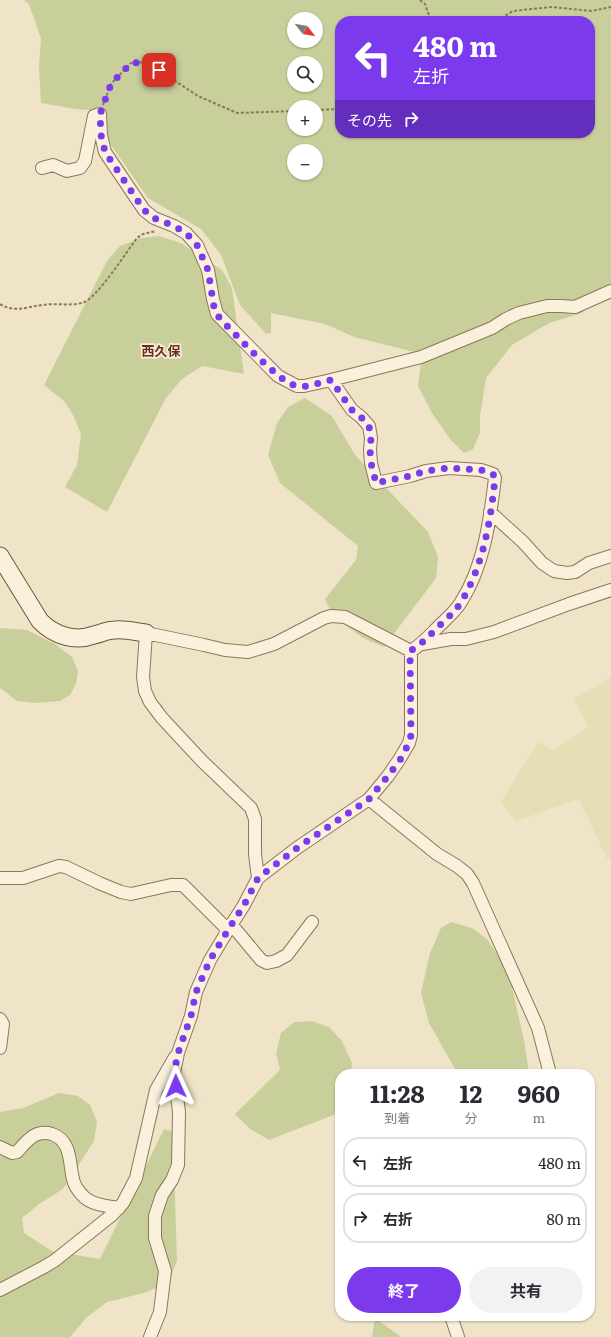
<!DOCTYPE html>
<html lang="ja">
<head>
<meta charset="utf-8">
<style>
	body { margin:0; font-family:Literata,"Noto Sans JP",serif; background:#f2f2f3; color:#2b2b33; height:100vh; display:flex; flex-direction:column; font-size:15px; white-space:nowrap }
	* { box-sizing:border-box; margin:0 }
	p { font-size:13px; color:#7c7c81 }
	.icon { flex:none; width:22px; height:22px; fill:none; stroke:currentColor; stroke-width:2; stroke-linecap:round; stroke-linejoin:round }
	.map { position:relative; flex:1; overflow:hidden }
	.panel { position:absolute; left:335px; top:1069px; width:260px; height:252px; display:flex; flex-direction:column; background:#fff; border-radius:16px; box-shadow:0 1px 3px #0004 }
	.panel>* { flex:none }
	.banner { position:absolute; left:335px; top:16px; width:260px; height:122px; border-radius:16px; box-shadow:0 1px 3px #0004; background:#7c3aed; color:#fff; overflow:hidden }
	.needle { width:26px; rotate:121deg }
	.buttons { position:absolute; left:287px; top:12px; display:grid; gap:8px }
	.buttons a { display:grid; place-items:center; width:36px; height:36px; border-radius:50%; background:#fff; box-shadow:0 1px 3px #0004; font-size:20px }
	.pin { position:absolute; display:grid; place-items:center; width:34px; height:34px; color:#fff; margin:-17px; border-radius:8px; box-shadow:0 2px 6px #0006 }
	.me { position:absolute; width:44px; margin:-22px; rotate:359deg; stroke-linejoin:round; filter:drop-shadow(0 0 3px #0008) }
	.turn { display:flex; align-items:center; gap:14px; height:84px; padding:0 12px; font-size:18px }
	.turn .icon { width:52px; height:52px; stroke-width:2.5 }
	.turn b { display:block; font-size:28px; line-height:34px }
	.then { display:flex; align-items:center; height:38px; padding:0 12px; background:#0003; gap:8px; font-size:15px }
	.eta { display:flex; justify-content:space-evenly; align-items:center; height:68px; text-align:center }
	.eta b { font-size:24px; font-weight:700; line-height:28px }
	.action { display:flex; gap:8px; margin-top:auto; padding:8px 12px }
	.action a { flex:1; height:46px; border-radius:24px; background:#7c3aed; color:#fff; font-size:16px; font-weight:700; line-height:46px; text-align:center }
	.action a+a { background:#f2f2f3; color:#2b2b33 }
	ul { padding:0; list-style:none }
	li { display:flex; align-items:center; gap:12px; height:50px; margin:0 8px 6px; padding:0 4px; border:2px solid #e1e1e2; border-radius:16px }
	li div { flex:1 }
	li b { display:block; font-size:15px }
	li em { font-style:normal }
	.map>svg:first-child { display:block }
	.farmland { fill:#e6deb5 }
	.green { fill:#c9cf9b; fill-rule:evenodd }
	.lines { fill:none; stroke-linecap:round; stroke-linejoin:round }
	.street-casing { stroke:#8d765c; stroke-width:14 }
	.secondary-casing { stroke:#6f573f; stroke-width:19 }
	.path { stroke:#8d765c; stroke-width:2; stroke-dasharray:3 2; stroke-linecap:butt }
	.street { stroke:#faf1dc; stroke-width:12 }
	.secondary { stroke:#faf1dc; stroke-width:17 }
	.route { stroke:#7c3aed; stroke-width:7; stroke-dasharray:0 12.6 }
	.labels { text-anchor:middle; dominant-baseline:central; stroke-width:3.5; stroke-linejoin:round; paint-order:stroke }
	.neighbourhood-label { font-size:13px; font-weight:bold; fill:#6b2e1e; stroke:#f7eed8 }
</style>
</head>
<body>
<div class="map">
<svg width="611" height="1337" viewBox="0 0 611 1337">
	<rect width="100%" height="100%" fill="#f0e4c8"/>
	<path class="farmland" d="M 611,677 L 611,859 L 607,859 L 579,799 L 516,821 L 501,802 L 538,742 L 554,750 L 588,727 L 574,699 Z"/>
	<path class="green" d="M 24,0 L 611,0 L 611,291 L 597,296 L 582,313 L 549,323 L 512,345 L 486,378 L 480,416 L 480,433 L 473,449 L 464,453 L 450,439 L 432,413 L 418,386 L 421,363 L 414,352 L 354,337 L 325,324 L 271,313 L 271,333 L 266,334 L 240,305 L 221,255 L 201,229 L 148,198 L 109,142 L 103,111 L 75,109 L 41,103 L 39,67 L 41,39 L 29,4 ZM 294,19 L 316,19 L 316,41 L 294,41 ZM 340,21 L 590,21 L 590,133 L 340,133 ZM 294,63 L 316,63 L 316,85 L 294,85 ZM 294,107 L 316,107 L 316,129 L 294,129 ZM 294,151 L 316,151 L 316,173 L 294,173 Z
		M 159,236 L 181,243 L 222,270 L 232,288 L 244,374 L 202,366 L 182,379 L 166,398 L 107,512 L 65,487 L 77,465 L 81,434 L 73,415 L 65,402 L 44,385 L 107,261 L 120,246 L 141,238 Z
		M 305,398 L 332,416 L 355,455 L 428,532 L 438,557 L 436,578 L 384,647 L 363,638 L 333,616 L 325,599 L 356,560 L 358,546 L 280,483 L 268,455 L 277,423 L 288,407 Z
		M 0,628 L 27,630 L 55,644 L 72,657 L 78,671 L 76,684 L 70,695 L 60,701 L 36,703 L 17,701 L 0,688 Z
		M 451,922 L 472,928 L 487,939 L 508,970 L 524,1040 L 529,1074 L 458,1074 L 429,1023 L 421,993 L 430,953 L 441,928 Z
		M 312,1021 L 329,1027 L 342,1041 L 352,1063 L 351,1074 L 340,1074 L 340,1109 L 336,1114 L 269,1140 L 250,1129 L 235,1114 L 280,1070 L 276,1053 L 281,1033 L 294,1022 Z
		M 59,1093 L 78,1096 L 90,1105 L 97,1122 L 94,1141 L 63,1189 L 39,1204 L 22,1218 L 24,1233 L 52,1251 L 100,1259 L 164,1129 L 173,1132 L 177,1261 L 168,1283 L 144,1293 L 107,1302 L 86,1318 L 70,1337 L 0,1337 L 0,1112 L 23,1108 Z
		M 375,1318 L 401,1337 L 372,1337 Z"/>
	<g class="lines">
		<defs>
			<path id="street" d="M 42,168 L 53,165 L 67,171 L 80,168 L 85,161 L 94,116 L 100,114 L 101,135 L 105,152 L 144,210 L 154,218 L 174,226 L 186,233 L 197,245 L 208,270 L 213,299 L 217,314 L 278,376 L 297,386 L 304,386 L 331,380 L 421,357 L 492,328 L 506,319 L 519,313 L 547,306 L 561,306 L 575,307 L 611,291
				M 331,380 L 352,410 L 361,417 L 369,426 L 371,438 L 370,450 L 371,463 L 376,483 L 410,476 L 426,471 L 449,468 L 481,470 L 493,474 L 495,478 C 490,520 484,566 461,602 C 455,612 446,619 438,627 C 429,636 421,645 411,651
				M 490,512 L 523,542 L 542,563 L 554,571 L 567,573 L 575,572 L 589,563 L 611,556
				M 422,644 L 451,639 L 466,639 L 494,632 L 569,604 L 611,590
				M 369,799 L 437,854 L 457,866 L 467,874 L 473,883 L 538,1028 L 550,1074
				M 0,878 L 23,878 L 59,866 L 66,867 L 99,883 L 121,892 L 131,894 L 171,885 L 183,885 L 228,930
				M 231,924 L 261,960 L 267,963 L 276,961 L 287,955 L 312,922
				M 0,1019 L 3,1024 L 0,1048
				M 0,1147 L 12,1153 L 17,1152 C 27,1141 35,1129 52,1134 C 72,1141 69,1163 73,1179 C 74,1185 79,1192 84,1197 C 93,1205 107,1206 119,1208
				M 0,1290 L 44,1267 L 54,1261 L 112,1215 L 123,1203 L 136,1178 L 156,1090 L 175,1057
				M 451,1316 L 458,1337
				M 150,1337 L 160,1312 L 165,1271 L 155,1238 L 155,1216 L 162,1195 L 172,1180 L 178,1165 L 179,1112 L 174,1073 L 178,1053 L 191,1016 L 196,992 L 210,960 L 228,930 L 244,905 L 258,878 L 297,848 L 369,799 L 388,776 L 399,760 L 409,743 L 411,735 L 411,651 L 345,617 L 331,616 L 324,618 L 274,644 L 248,652 L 225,650 L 204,645 L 146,633 L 143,677 L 145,691 L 150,702 L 162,718 L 202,761 L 251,808 L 255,819 L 255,854 L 258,878"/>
			<path id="secondary" d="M 0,556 L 40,621 C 55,636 75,642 94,635 C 102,633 108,630 115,630 C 126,629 136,632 146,633"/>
		</defs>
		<use href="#street" class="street-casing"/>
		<use href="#secondary" class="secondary-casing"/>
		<path class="path" d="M 420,0 L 425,4 L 431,21
			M 497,21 L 513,11 L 552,7 L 592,11 L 611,7
			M 103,105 L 111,84 L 131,63 L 146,62 L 198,96 L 237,113 L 294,111
			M 316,110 L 340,109
			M 0,304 C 15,313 26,307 42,305 C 55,303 69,306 82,303 C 96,300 127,251 137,238 L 143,234 L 156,231"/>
		<use href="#street" class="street"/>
		<use href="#secondary" class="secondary"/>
	</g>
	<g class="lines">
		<path class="route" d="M 159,70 L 146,62 L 131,63 L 111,84 L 100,114 L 101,135 L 105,152 L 144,210 L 154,218 L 174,226 L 186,233 L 197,245 L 208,270 L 214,307 L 217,314 L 220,319 C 235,333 280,384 297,386 C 308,388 321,382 331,380 L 352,410 L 361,417 L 369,426 L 371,438 L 370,450 L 371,463 L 376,483 L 410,476 L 426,471 L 449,468 L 481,470 L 489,472 L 493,474 L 495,478 C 491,519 483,567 461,602 C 455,612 446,619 438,627 C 429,636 421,645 410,651 L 411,735 L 409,743 L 400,760 L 388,776 L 369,799 L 297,848 L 258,878 L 244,905 L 228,930 L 210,960 L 196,992 L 191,1016 L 178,1053 L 174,1073 L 176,1086"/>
	</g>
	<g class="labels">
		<g class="neighbourhood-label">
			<text x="161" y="350">西久保</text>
		</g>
	</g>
</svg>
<div class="buttons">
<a><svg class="needle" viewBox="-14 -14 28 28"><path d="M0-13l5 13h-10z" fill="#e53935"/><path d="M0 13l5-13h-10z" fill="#7c7c81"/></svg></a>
<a><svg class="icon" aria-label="search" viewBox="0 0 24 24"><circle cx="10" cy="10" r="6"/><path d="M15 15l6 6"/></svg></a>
<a>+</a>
<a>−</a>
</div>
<div class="pin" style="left:159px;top:70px;background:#d93025"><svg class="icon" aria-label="arrive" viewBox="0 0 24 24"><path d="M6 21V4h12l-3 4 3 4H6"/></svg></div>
<svg class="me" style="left:176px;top:1086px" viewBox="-20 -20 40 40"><path d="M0-17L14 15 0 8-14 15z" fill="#7c3aed" stroke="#fff" stroke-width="4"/></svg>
<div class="banner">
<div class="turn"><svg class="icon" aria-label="left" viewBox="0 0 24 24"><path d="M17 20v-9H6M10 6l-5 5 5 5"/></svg><div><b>480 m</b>左折</div></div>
<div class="then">その先<svg class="icon" aria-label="right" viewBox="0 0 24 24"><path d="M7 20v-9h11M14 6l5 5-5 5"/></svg></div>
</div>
<section class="panel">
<div class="eta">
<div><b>11:28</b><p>到着</p></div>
<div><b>12</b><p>分</p></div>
<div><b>960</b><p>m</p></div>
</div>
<ul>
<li><svg class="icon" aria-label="left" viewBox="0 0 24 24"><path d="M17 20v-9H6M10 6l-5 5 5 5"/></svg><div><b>左折</b></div><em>480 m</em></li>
<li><svg class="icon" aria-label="right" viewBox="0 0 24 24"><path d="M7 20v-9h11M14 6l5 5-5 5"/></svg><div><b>右折</b></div><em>80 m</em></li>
</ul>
<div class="action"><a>終了</a><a>共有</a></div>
</section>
</div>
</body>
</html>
